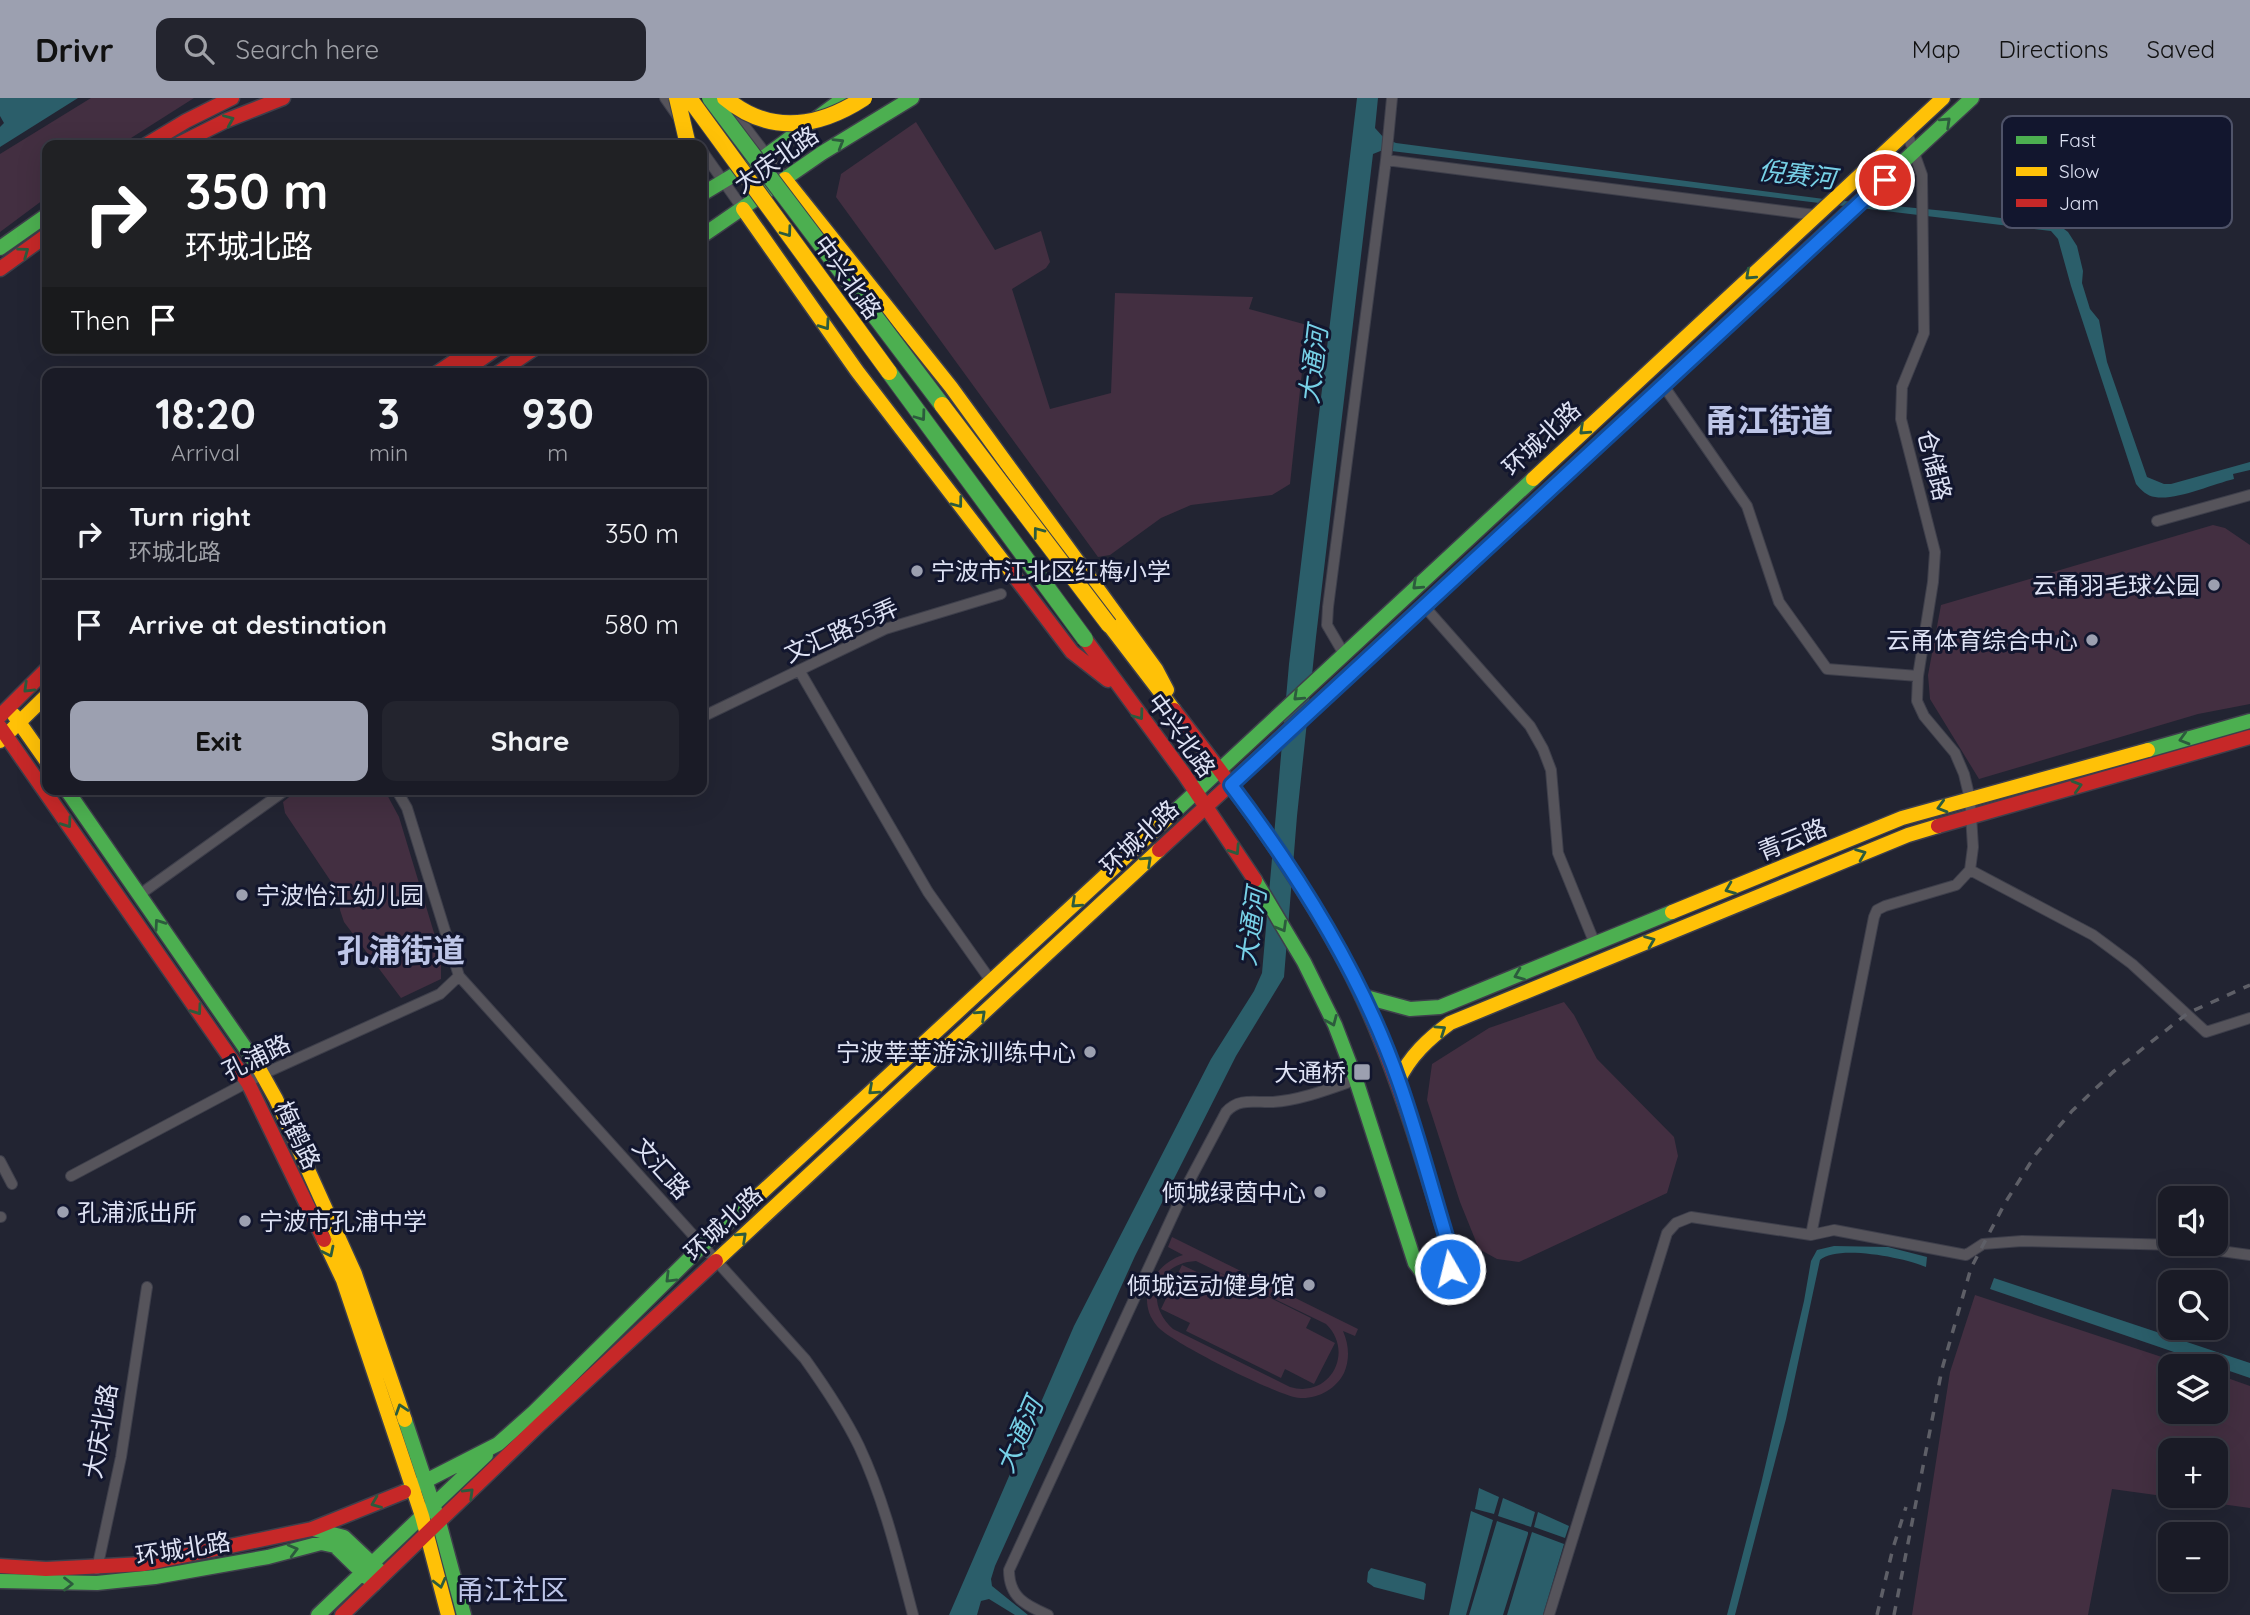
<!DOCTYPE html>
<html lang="en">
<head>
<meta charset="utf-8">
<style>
	body { margin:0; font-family:Quicksand,"Noto Sans SC",sans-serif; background:#23242e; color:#f1f3f6; height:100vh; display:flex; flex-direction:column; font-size:26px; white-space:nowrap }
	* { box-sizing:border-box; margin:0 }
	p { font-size:23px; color:#9fa1a7 }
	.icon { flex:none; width:38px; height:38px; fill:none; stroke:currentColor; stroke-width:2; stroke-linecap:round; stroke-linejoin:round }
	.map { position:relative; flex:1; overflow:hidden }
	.panel { position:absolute; left:42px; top:270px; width:665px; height:427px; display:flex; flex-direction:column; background:#1a1b26; border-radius:14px; box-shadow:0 7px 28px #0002,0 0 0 2px #383943 }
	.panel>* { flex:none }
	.guide { position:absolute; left:42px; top:42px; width:665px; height:214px; border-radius:14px; box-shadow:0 7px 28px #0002,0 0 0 2px #383943; background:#202124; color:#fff; overflow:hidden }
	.controls { position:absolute; left:2158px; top:1088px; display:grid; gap:14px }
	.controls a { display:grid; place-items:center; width:70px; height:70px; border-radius:14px; background:#1a1b26; box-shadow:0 7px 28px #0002,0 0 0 2px #383943; font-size:35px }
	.pin { position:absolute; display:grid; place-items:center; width:60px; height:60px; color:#fff; margin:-30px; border:4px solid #fff; border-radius:50%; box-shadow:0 2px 7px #0007 }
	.me { position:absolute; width:77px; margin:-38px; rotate:352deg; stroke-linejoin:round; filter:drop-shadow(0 0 5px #0008) }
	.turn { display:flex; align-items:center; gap:24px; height:147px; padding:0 28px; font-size:32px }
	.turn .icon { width:91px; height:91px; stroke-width:2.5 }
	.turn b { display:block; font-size:49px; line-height:60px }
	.then { display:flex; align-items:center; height:66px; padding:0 28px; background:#0003; gap:14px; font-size:26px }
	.eta { display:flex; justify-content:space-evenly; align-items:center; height:119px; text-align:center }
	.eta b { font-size:42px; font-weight:700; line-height:49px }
	.primary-button { display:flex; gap:14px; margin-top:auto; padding:14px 28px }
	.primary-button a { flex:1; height:80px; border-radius:14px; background:#9ca0b0; color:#111; font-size:28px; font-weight:700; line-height:80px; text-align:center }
	.primary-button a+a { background:#23242e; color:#f1f3f6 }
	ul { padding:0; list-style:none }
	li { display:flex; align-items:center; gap:21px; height:91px; padding:0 28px; border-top:2px solid #383943 }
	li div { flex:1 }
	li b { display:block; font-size:26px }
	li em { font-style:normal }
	header { display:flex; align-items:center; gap:42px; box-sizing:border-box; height:98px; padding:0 35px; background:#9ca0b0; color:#111 }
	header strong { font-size:33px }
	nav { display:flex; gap:38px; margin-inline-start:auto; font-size:24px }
	.search { width:490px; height:63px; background:#23242e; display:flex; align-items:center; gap:18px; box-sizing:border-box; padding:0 24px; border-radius:14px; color:#9fa1a7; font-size:26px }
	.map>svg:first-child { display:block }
	.green { fill:#432f41; fill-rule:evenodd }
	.water { fill:#2b5e6a }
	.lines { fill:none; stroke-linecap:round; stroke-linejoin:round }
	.street-casing { stroke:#3e3f4b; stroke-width:12 }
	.fast-casing { stroke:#3e3f4b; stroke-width:17 }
	.slow-casing { stroke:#3e3f4b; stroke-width:17 }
	.jam-casing { stroke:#3e3f4b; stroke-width:17 }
	.street { stroke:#56545b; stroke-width:10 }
	.fast { stroke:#4caf50; stroke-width:14 }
	.slow { stroke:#ffc107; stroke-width:14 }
	.jam { stroke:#c62828; stroke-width:14 }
	.rail { stroke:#5e5f67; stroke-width:3.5; stroke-dasharray:9 9; stroke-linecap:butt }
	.fast-bridge-casing { stroke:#3e3f4b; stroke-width:18; stroke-linecap:butt }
	.slow-bridge-casing { stroke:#3e3f4b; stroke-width:18; stroke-linecap:butt }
	.fast-bridge { stroke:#4caf50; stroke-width:16 }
	.slow-bridge { stroke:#ffc107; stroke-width:16 }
	.oneway { stroke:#2c5b3d }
	.route-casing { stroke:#114b97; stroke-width:18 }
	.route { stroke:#1a73e8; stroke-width:12 }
	.poi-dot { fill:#9ca0b0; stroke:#12162e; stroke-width:2.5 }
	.labels { text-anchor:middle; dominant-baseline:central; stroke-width:6; stroke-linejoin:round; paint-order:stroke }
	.street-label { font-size:24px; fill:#dee2f4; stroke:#12162e }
	.poi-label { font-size:24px; fill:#dee2f4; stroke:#12162e; text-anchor:end }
	.water-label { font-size:26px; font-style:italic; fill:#77d1e7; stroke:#12162e }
	.quarter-label { font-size:28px; fill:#bdc5e7; stroke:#12162e }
	.district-label { font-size:32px; font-weight:bold; fill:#bdc5e7; stroke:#12162e }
	.key { fill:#12162e; stroke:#4f5369; stroke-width:2 }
	.key-label { font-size:19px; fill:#dee2f4 }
</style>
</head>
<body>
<header>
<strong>Drivr</strong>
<div class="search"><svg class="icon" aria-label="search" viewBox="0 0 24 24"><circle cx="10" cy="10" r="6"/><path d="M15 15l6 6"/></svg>Search here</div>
<nav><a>Map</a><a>Directions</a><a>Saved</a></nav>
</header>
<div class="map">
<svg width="2250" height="1517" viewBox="0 0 2250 1517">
	<rect width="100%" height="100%" fill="#222432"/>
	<path class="green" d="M 91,0 L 194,0 L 120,47 L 47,47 L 47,99 L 0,134 L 0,56 Z
		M 916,24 L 995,152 L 1041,133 L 1050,164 L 1046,170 L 1012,191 L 1050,311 L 1111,295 L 1115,195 L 1253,199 L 1249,211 L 1307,227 L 1290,386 L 1272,397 L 1191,407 L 1161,420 L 1110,457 L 1098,459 L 836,99 L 841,76 Z
		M 2213,427 L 2225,430 L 2250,447 L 2250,606 L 2198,616 L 1979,681 L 1930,601 L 1928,577 L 1941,507 Z
		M 299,691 L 384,691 L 399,719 L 441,858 L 441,881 L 401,900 L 344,824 L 340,812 L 338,794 L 285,715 L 283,704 Z
		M 1564,904 L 1574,917 L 1597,961 L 1674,1039 L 1678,1058 L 1667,1095 L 1519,1164 L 1497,1161 L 1479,1151 L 1460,1104 L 1427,1002 L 1432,966 L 1489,930 Z
		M 1172,1139 L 1358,1231 L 1355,1238 L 1343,1233 C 1349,1247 1350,1261 1344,1275 C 1336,1291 1318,1301 1300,1300 C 1280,1299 1170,1244 1157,1228 C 1134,1201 1154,1166 1183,1157 L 1168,1149 ZM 1196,1163 L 1326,1226 C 1355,1254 1330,1301 1290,1289 L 1173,1231 C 1143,1204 1157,1165 1196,1163 Z
		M 1182,1167 L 1212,1181 L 1216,1173 L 1311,1220 L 1306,1230 L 1335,1245 L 1314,1286 L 1285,1271 L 1281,1280 L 1186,1233 L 1190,1225 L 1161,1211 Z
		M 1975,1197 L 2192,1269 L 2170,1269 L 2170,1314 L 2216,1314 L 2216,1276 L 2250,1288 L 2250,1410 L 2112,1391 L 2088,1517 L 1912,1517 L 1950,1274 ZM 2170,1353 L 2216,1353 L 2216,1398 L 2170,1398 Z"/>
	<path class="water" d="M 0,0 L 78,0 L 0,49 L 0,29 L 4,25 L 0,18 Z
		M 1357,0 L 1378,0 L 1375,30 L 1384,40 L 1396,45 L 1824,101 L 1956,114 L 2060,128 L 2068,134 L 2077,148 L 2083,173 L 2082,185 L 2090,211 L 2099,222 L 2107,264 L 2147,379 L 2164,386 L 2171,386 L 2250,364 L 2250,372 L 2233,376 L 2234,381 C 2213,386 2175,403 2155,399 C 2147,398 2141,392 2136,386 L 2071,188 L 2058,141 L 2051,133 L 1383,52 L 1373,56 L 1316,539 L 1297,718 L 1284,879 L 1236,958 L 1135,1158 L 995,1468 L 991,1481 L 992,1488 L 1028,1517 L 1015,1517 L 989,1501 L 981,1503 L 977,1517 L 949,1517 L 1074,1228 L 1211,961 L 1254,893 L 1262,875 L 1289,566 Z
		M 1834,1148 L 1888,1149 L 1927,1159 L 1926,1169 C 1906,1160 1837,1146 1820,1162 L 1786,1321 L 1735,1517 L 1727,1517 L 1761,1386 L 1804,1203 L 1811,1163 L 1817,1152 Z
		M 1994,1180 L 2250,1265 L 2250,1280 L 1990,1191 Z
		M 1479,1390 L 1499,1399 L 1494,1416 L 1475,1411 Z
		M 1503,1400 L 1535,1414 L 1531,1429 L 1498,1418 Z
		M 1471,1413 L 1493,1422 L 1466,1517 L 1449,1517 Z
		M 1538,1414 L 1569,1428 L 1565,1440 L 1534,1429 Z
		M 1497,1423 L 1528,1434 L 1528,1436 L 1503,1517 L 1469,1517 Z
		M 1532,1434 L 1564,1446 L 1543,1517 L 1507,1517 Z
		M 1371,1470 L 1423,1484 L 1426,1486 L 1424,1502 L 1374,1489 L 1367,1484 L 1368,1474 Z"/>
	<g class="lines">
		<defs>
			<path id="street" d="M 665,0 L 679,20
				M 730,9 L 785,81
				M 702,53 L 743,111
				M 1386,62 L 1392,0
				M 1663,287 L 1747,408 L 1779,504 L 1827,571 L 1918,578
				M 2157,423 L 2250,397
				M 1424,508 L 1530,628 L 1543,651 L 1551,672 L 1558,755 L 1595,846
				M 1344,556 L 1327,527 L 1328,509 L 1386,62 L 1815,117
				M 799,572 L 928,794 L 991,883
				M 702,619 L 885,531 L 1001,496
				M 396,691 L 407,710 L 459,878 L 805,1261 C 825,1289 844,1317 859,1348 C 884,1401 898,1460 913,1517
				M 1970,772 L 2093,837 L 2132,866 L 2206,934 L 2250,920
				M 139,797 L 287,691
				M 0,1063 L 12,1086
				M 71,1078 L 263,976 L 440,896 L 459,878
				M 0,1119 L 1,1119
				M 1811,1137 L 1834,1132 L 1966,1157 L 1983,1146 L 2022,1143 L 2177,1147 L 2250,1157
				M 97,1471 L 121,1359 L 147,1189
				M 1048,1517 C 1025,1507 1009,1499 1009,1472 L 1185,1091 L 1226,1014 C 1239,999 1256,1005 1273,1004 C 1301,1002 1329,991 1355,982
				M 1549,1517 L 1667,1135 L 1676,1125 L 1691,1119 L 1811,1137 L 1874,819 L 1877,812 L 1885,808 L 1956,787 L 1970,772 L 1973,749 L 1970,701 L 1964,676 L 1955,655 L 1924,618 L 1917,603 L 1918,578 L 1933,484 L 1935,454 L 1901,321 L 1902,289 L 1924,235 L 1922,77 L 1906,32"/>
			<path id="fast" d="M 702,96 L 767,57 L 844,0
				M 1826,135 L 1972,0
				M 702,138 L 822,55 L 912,0
				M 0,150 L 47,117
				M 2148,652 L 2250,623
				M 66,691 L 257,967
				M 1171,717 L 1533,381
				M 1255,782 L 1304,864 L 1335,927 L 1356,982 L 1415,1165 L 1427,1181 L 1440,1179 L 1450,1171 L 1452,1158 L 1416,1041
				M 1362,898 L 1410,911 L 1440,909 L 1672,814
				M 405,1322 L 439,1424 L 464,1517
				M 404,1394 L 498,1346 L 534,1314 L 703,1147 L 760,1096
				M 313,1431 L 344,1439 L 380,1473
				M 0,1483 L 97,1485 L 155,1479 L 268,1459 L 321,1445 L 335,1448 L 374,1486
				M 318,1517 L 486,1357"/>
			<path id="slow" d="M 785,81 L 951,289 L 1156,571 L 1167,592
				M 743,111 L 857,273 L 1012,475
				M 1581,362 L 1826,135
				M 1533,381 L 1943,0
				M 1109,527 L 1174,612
				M 14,617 L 47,664
				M 0,643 L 47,597
				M 1672,814 L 1902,720 L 2148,652
				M 257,967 L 276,1001 L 355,1176 L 405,1322
				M 1398,983 C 1410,958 1428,941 1450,925 L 1908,737 L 1938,728
				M 760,1096 L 1171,717
				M 324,1142 L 343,1182 L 422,1418 L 448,1517
				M 716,1163 L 1159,752"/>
			<path id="jam" d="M 146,47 L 186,23 L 232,0
				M 177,47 L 225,23 L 283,0
				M 0,171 L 47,137
				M 437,275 L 474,250
				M 461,275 L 497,250
				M 498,275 L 535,250
				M 1012,475 L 1072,554 L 1108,582
				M 1085,541 L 1184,676 L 1255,782
				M 1174,612 C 1237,694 1299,776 1347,868 C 1376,923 1397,982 1416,1041
				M 0,618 L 47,571
				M 0,629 L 248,985 L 324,1142
				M 1938,728 L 2250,639
				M 1159,752 L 1581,362
				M 0,1468 L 46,1471 L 144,1466 L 312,1431 L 404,1394
				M 342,1517 L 539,1327 L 716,1163"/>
		</defs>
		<use href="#street" class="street-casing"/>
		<use href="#fast" class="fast-casing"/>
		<use href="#slow" class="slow-casing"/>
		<use href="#jam" class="jam-casing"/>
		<use href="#street" class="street"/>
		<use href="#fast" class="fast"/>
		<use href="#slow" class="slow"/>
		<use href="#jam" class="jam"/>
		<path class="rail" d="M 1877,1517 L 1893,1450 L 1906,1409
			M 1894,1517 L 1942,1271 L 1971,1170 L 2005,1105 L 2036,1056 L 2072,1013 L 2113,974 L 2188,915 L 2250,887"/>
		<defs>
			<path id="fast-bridge" d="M 710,0 L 942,307
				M 889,274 L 1085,541"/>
			<path id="slow-bridge" d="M 677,0 L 688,47
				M 689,0 L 889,274
				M 725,0 C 769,37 818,30 864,0
				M 942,307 L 1109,527"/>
		</defs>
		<use href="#fast-bridge" class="fast-bridge-casing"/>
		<use href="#slow-bridge" class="slow-bridge-casing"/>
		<use href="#fast-bridge" class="fast-bridge"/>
		<use href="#slow-bridge" class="slow-bridge"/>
	</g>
	<defs><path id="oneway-chevron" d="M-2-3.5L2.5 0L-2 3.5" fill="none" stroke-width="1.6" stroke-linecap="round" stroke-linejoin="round" transform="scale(1.75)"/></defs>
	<g class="oneway">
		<use href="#oneway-chevron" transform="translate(229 22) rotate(-23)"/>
		<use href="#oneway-chevron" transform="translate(1946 24) rotate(-43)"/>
		<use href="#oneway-chevron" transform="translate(839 45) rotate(-31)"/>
		<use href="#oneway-chevron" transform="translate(787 134) rotate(54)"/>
		<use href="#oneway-chevron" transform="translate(24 154) rotate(-36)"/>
		<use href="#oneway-chevron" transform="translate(1750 177) rotate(137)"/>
		<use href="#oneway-chevron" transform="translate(825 227) rotate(55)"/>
		<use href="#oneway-chevron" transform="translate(921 318) rotate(54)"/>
		<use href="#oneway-chevron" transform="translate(1584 332) rotate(137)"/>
		<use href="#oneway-chevron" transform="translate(958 405) rotate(53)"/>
		<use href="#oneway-chevron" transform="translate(1038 434) rotate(-127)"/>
		<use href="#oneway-chevron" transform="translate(1417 487) rotate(137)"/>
		<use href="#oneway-chevron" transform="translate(28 590) rotate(136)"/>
		<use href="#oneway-chevron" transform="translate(1298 598) rotate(137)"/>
		<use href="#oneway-chevron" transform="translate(1139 617) rotate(54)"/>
		<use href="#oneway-chevron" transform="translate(2184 641) rotate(164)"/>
		<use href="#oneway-chevron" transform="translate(2077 688) rotate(-16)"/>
		<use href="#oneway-chevron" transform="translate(1942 709) rotate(164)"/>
		<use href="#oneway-chevron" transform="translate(67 725) rotate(55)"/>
		<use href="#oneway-chevron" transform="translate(1235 752) rotate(57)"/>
		<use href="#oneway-chevron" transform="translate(1861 756) rotate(-22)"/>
		<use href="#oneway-chevron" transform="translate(1147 763) rotate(-43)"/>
		<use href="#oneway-chevron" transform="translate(1730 791) rotate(158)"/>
		<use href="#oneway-chevron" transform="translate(1076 805) rotate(137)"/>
		<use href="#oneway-chevron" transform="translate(159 826) rotate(-125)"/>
		<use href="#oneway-chevron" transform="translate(1282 829) rotate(60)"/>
		<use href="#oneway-chevron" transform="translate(1650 843) rotate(-22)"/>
		<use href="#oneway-chevron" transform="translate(1519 877) rotate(158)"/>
		<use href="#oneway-chevron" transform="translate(197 912) rotate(55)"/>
		<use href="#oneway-chevron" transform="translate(981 917) rotate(-43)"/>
		<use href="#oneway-chevron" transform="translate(1332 923) rotate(67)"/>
		<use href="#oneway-chevron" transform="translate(1441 932) rotate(-34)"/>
		<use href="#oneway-chevron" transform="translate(873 992) rotate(138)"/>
		<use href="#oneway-chevron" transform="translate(742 1139) rotate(-43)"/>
		<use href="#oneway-chevron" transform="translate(329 1154) rotate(64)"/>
		<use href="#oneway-chevron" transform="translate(670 1180) rotate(135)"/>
		<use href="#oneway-chevron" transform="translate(401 1311) rotate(-108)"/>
		<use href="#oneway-chevron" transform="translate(469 1395) rotate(-44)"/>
		<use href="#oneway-chevron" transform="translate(376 1405) rotate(158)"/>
		<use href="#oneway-chevron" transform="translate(293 1452) rotate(-15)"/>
		<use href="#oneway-chevron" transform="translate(440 1485) rotate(76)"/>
		<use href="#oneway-chevron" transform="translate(68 1486)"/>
	</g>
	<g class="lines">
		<defs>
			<path id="route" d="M 1450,1171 L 1452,1158 C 1434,1100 1419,1041 1399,984 C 1362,877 1299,777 1231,687 L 1885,82"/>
		</defs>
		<use href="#route" class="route-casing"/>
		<use href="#route" class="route"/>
	</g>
	<g class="poi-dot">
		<circle cx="917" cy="473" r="7"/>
		<circle cx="2214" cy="487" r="7"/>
		<circle cx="2092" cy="542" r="7"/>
		<circle cx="242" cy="797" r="7"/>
		<circle cx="1090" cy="954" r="7"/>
		<rect x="1353" y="965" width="18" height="18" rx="3.5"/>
		<circle cx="1320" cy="1094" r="7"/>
		<circle cx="63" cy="1114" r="7"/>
		<circle cx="245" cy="1123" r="7"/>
		<circle cx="1309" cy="1187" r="7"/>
	</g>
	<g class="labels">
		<g class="street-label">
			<text transform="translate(776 61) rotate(-35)">大庆北路</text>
			<text transform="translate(848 179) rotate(54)">中兴北路</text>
			<text transform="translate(1541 340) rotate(-43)">环城北路</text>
			<text transform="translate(1935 367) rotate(76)">仓储路</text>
			<text transform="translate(841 532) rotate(-24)">文汇路35弄</text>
			<text transform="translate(1182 637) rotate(54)">中兴北路</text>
			<text transform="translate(1139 739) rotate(-43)">环城北路</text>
			<text transform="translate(1792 741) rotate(-22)">青云路</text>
			<text transform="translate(256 959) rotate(-26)">孔浦路</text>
			<text transform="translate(298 1037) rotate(64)">梅鹤路</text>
			<text transform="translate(662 1070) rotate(48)">文汇路</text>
			<text transform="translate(723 1125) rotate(-43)">环城北路</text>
			<text transform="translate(100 1333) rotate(-80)">大庆北路</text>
			<text transform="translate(183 1450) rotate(-9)">环城北路</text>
		</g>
		<g class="poi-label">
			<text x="931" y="473" text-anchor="start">宁波市江北区红梅小学</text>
			<text x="2200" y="487">云甬羽毛球公园</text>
			<text x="2078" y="542">云甬体育综合中心</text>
			<text x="256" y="797" text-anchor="start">宁波怡江幼儿园</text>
			<text x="1076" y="954">宁波莘莘游泳训练中心</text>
			<text x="1346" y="974">大通桥</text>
			<text x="1306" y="1094">倾城绿茵中心</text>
			<text x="77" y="1114" text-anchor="start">孔浦派出所</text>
			<text x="259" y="1123" text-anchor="start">宁波市孔浦中学</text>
			<text x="1295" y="1187">倾城运动健身馆</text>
		</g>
		<g class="water-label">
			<text transform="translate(1797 76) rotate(7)">倪赛河</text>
			<text transform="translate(1313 267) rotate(-83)">大通河</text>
			<text transform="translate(1251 829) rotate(-82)">大通河</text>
			<text transform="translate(1019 1337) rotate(-66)">大通河</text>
		</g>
		<g class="quarter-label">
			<text x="512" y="1491">甬江社区</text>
		</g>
		<g class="district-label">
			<text x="1769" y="322">甬江街道</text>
			<text x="401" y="852">孔浦街道</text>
		</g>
	</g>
	<rect x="2002" y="18" width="230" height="112" rx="10" class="key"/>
	<rect x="2016" y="38" width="31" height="8" fill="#4caf50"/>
	<rect x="2016" y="69" width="31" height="9" fill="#ffc107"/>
	<rect x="2016" y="101" width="31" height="8" fill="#c62828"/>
	<g class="key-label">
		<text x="2059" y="49">Fast</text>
		<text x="2059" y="80">Slow</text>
		<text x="2059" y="112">Jam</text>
	</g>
</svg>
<div class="controls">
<a><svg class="icon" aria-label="sound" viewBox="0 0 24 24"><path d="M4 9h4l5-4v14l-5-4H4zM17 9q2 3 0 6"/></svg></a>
<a><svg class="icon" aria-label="search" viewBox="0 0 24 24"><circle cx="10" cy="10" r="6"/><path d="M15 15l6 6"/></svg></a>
<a><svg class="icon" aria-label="layers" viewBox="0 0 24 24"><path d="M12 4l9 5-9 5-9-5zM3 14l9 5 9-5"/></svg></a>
<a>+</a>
<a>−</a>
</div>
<div class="pin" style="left:1885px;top:82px;background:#d93025"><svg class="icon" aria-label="arrive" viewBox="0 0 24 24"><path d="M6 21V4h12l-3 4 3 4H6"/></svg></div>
<svg class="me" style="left:1450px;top:1171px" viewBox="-20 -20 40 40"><circle r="17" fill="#1a73e8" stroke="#fff" stroke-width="3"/><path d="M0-11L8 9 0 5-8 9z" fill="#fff"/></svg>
<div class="guide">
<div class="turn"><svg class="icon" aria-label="right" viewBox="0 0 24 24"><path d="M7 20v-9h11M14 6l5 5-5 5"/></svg><div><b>350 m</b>环城北路</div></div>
<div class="then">Then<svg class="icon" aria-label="arrive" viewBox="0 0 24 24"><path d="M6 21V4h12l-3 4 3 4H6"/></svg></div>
</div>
<section class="panel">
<div class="eta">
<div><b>18:20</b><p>Arrival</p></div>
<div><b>3</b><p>min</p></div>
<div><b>930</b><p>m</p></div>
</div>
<ul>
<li><svg class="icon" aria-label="right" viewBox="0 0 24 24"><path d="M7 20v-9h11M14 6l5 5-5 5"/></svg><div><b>Turn right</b><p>环城北路</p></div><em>350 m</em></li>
<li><svg class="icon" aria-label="arrive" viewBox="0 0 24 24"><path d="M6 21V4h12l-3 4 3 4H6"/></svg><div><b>Arrive at destination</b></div><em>580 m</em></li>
</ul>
<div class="primary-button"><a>Exit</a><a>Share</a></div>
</section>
</div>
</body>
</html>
